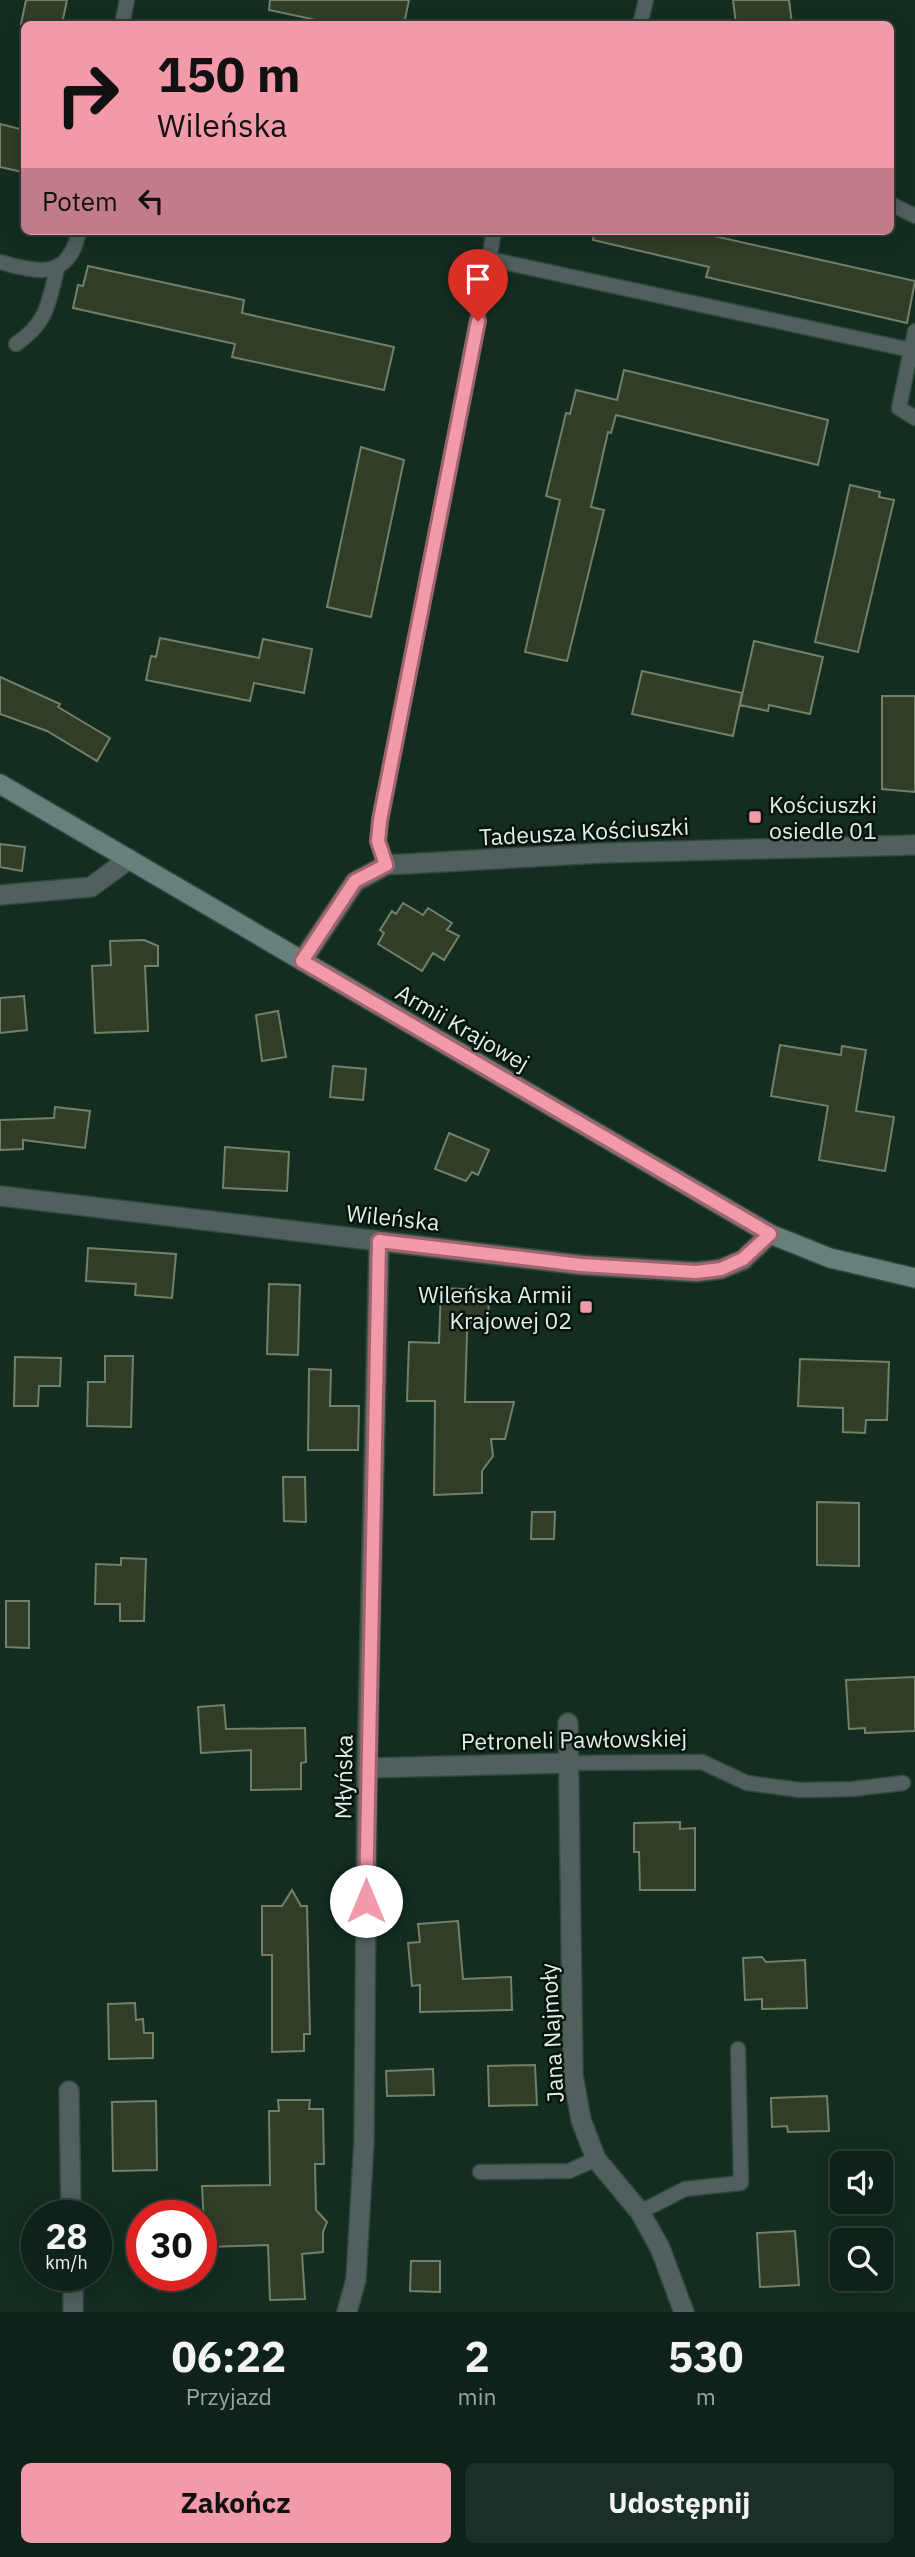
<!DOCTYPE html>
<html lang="pl">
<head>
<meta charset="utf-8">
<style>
	body { margin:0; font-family:"IBM Plex Sans",sans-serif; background:#1c2f26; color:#f1f3f6; height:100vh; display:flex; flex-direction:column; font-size:26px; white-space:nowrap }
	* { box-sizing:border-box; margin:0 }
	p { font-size:23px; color:#9ba4a2 }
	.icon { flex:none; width:38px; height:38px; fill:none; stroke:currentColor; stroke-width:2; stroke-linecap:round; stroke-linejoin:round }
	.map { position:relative; height:2312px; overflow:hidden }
	.details { display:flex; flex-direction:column; background:#0e2219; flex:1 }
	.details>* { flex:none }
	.hud { position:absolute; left:21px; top:21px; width:873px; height:214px; border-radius:10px; box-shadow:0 4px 18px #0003,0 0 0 2px #2e3f38; background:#f39aaa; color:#111; overflow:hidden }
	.fabs { position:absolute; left:830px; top:2151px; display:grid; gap:14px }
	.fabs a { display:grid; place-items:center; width:63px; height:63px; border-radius:10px; background:#0e2219; box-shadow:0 4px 18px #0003,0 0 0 2px #2e3f38; font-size:35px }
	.speed { position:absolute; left:21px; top:2200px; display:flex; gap:14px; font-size:35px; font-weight:700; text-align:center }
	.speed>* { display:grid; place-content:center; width:91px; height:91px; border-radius:50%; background:#0e2219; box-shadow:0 4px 18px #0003,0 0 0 2px #2e3f38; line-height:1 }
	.speed small { font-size:18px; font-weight:400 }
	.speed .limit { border:10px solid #d22; background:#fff; color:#111 }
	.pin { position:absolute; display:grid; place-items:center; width:60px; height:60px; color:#fff; margin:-72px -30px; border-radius:50% 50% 50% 0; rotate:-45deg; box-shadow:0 0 7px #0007 }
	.pin .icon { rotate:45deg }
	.me { position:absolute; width:77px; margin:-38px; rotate:0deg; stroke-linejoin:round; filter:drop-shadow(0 0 5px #0008) }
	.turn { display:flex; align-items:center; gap:24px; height:147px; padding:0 21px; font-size:32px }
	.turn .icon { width:91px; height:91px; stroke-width:2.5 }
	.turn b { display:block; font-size:49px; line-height:60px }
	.then { display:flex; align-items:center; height:66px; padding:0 21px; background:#0003; gap:14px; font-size:26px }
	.eta { display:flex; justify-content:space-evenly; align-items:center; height:119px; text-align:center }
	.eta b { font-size:42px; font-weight:700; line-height:49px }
	.cta { display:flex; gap:14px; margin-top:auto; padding:14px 21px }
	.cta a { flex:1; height:80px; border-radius:10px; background:#f39aaa; color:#111; font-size:28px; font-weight:700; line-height:80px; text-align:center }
	.cta a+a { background:#1c2f26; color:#f1f3f6 }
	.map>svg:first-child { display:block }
	.building { fill:#313d28; stroke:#738068; stroke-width:2 }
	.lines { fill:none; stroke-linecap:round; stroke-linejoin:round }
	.service-casing { stroke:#30483d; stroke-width:17 }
	.minor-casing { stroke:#30483d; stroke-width:22 }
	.tertiary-casing { stroke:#30483d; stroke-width:22 }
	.secondary-casing { stroke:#30483d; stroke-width:22 }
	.service { stroke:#515f5e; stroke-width:14 }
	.minor { stroke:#515f5e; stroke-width:19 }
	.tertiary { stroke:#515f5e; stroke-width:19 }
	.secondary { stroke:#687f7e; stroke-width:19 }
	.route-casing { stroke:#9e646e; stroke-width:18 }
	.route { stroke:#f39aaa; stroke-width:12 }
	.poi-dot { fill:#f39aaa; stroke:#08130d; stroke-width:2.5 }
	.labels { text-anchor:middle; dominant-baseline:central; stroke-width:5; stroke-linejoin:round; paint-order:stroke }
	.poi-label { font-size:23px; fill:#e0efe7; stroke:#08130d; text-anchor:start }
	.street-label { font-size:23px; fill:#e0efe7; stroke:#08130d }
</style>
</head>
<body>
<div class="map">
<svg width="915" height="2312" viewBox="0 0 915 2312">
	<rect width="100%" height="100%" fill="#132d21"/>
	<path class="building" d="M 26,0 L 67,0 L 62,24 L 21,24 Z
		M 270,0 L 409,0 L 404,24 L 335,24 L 269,10 Z
		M 733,0 L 789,0 L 792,24 L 736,24 Z
		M 0,124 L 24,130 L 22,172 L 0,167 Z
		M 594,231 L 715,231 L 714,236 L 915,281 L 907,323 L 706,277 L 709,267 L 593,240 Z
		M 88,266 L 244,300 L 242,313 L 394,347 L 384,390 L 232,357 L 235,344 L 73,308 L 78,285 L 83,286 Z
		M 624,370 L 828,420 L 818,465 L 616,415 L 611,433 L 608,432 L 591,507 L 604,510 L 567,661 L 525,652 L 560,500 L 546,496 L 566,413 L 570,414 L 576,390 L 617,400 Z
		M 361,447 L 404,460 L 371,617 L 327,607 Z
		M 850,485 L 880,492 L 879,497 L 894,500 L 858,652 L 815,642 Z
		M 160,638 L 259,658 L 263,639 L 312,649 L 304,693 L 254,683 L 250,701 L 146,680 L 151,656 L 156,657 Z
		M 754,641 L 823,657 L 810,714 L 769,705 L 768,711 L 740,705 Z
		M 642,671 L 742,693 L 733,736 L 632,714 Z
		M 0,677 L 60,704 L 58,707 L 110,738 L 97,761 L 47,731 L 0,714 Z
		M 882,696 L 915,696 L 915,792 L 882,789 Z
		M 0,844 L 25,847 L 22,871 L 0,867 Z
		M 403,903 L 423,915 L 428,908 L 452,923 L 447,930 L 459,936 L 444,960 L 433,953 L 422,971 L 378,944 L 384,933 L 380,930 L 392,911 L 396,914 Z
		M 144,940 L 158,946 L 158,966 L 145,966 L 148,1031 L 95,1033 L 92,966 L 111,965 L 110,941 Z
		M 24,996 L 27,1030 L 0,1033 L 0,998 Z
		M 278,1011 L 286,1057 L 262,1061 L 256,1015 Z
		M 780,1045 L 841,1055 L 842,1046 L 866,1050 L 856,1111 L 894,1117 L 885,1171 L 819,1160 L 828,1106 L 771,1096 Z
		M 333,1066 L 366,1069 L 363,1100 L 330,1097 Z
		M 55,1107 L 90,1111 L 85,1148 L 23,1140 L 23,1149 L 0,1150 L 0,1120 L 54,1118 Z
		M 449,1133 L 489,1150 L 478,1175 L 472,1172 L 466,1181 L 435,1169 Z
		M 225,1147 L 289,1152 L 287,1191 L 223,1188 Z
		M 88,1248 L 176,1254 L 172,1298 L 135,1295 L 136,1284 L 86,1281 Z
		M 269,1284 L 300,1285 L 298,1355 L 267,1354 Z
		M 441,1288 L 489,1290 L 488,1324 L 469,1323 L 467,1333 L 465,1402 L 514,1402 L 505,1439 L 491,1439 L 493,1456 L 482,1471 L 482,1493 L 434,1495 L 435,1401 L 407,1401 L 409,1342 L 439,1343 Z
		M 105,1356 L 133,1356 L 131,1427 L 87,1426 L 88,1382 L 105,1382 Z
		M 15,1357 L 61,1358 L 60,1386 L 39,1386 L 38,1406 L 14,1406 Z
		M 800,1359 L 889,1362 L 887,1420 L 866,1420 L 865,1433 L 843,1432 L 843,1408 L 798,1406 Z
		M 309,1369 L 331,1370 L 330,1406 L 359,1406 L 358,1450 L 308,1450 Z
		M 283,1477 L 305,1477 L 306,1522 L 284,1521 Z
		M 817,1502 L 859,1503 L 859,1566 L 817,1565 Z
		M 532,1512 L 555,1512 L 554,1539 L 531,1539 Z
		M 121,1558 L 146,1559 L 144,1621 L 120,1621 L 120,1604 L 95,1604 L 96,1564 L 121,1565 Z
		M 6,1601 L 29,1601 L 29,1648 L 6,1647 Z
		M 915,1677 L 915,1731 L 865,1733 L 865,1728 L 849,1729 L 846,1680 Z
		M 224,1705 L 226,1729 L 305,1728 L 306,1762 L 301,1763 L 301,1789 L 251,1790 L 251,1750 L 201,1753 L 198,1707 Z
		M 680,1822 L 680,1829 L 695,1828 L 695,1890 L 640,1890 L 639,1852 L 634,1852 L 634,1823 Z
		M 292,1890 L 301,1906 L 307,1906 L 310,2034 L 304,2034 L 304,2051 L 272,2052 L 272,1955 L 262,1955 L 262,1906 L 282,1906 Z
		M 458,1921 L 463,1979 L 511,1977 L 512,2010 L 420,2012 L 420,1985 L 412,1986 L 408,1943 L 420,1942 L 418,1924 Z
		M 762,1957 L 766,1962 L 805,1960 L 807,2008 L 762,2009 L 762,1999 L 745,2000 L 743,1958 Z
		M 135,2003 L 136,2020 L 143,2019 L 144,2033 L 153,2033 L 153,2058 L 109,2059 L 108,2004 Z
		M 535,2065 L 537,2105 L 489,2106 L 488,2066 Z
		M 433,2069 L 434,2095 L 387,2096 L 386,2071 Z
		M 827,2096 L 829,2131 L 788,2132 L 787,2126 L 772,2127 L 771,2098 Z
		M 278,2100 L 310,2100 L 309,2109 L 323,2109 L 324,2164 L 315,2164 L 316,2210 L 327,2222 L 323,2232 L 323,2252 L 302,2254 L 305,2299 L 270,2300 L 268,2245 L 205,2247 L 202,2186 L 270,2185 L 269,2111 L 279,2111 Z
		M 156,2101 L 157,2170 L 113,2171 L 112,2102 Z
		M 795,2231 L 799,2285 L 760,2287 L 757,2233 Z
		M 411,2261 L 440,2261 L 440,2292 L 410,2291 Z"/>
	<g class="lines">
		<defs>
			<path id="service" d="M 122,24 L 127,0
				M 640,24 L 646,0
				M 891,204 L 915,216
				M 494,231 L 489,259 L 911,350 L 899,408 L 915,418
				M 0,262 C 39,273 69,280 79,231
				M 16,344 C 48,322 48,304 57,269
				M 911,350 L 915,331
				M 386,865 L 378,840 L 381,820 L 489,259
				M 568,1763 L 702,1762 L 747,1783 L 800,1790 L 853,1789 L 903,1783
				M 480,2172 L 569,2171 L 596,2159
				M 640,2212 L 685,2189 L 741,2183 L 738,2049"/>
			<path id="minor" d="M 0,895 L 91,887 L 129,859
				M 0,1196 L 581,1265 L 696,1272 L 721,1269 L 743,1260 L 770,1234
				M 568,1723 L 573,2075 L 581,2120 L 596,2159 L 640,2212 L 660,2248 L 684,2312
				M 367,1768 L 568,1763
				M 69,2091 L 71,2216
				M 73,2275 L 73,2312
				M 347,2312 L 356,2279 L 364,2141 L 367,1768 L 379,1241"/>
			<path id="tertiary" d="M 302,961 L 355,882 L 386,865 L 602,853 L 915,845"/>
			<path id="secondary" d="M 0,784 L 770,1234 L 830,1258 L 915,1278"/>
		</defs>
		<use href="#service" class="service-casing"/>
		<use href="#minor" class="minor-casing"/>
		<use href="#tertiary" class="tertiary-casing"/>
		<use href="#secondary" class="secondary-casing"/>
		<use href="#service" class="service"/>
		<use href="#minor" class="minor"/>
		<use href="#tertiary" class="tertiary"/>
		<use href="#secondary" class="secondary"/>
	</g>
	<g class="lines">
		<defs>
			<path id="route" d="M 366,1901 L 379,1241 L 581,1265 L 696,1272 L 721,1269 L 743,1259 L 770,1234 L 302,961 L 355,881 L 386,865 L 378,841 L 380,820 L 478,321"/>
		</defs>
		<use href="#route" class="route-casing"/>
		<use href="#route" class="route"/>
	</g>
	<g class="poi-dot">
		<rect x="748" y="810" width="14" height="14" rx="3.5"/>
		<rect x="579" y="1300" width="14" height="14" rx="3.5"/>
	</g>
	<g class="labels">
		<g class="poi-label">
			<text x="769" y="804">Kościuszki<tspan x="769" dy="26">osiedle 01</tspan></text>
			<text x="572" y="1294" text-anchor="end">Wileńska Armii<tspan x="572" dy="26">Krajowej 02</tspan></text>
		</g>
		<g class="street-label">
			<text transform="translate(584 831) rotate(-3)">Tadeusza Kościuszki</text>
			<text transform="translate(463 1027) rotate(30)">Armii Krajowej</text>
			<text transform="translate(393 1217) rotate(6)">Wileńska</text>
			<text transform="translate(574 1739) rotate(-1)">Petroneli Pawłowskiej</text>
			<text transform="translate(343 1777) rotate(-89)">Młyńska</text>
			<text transform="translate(551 2033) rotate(-93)">Jana Najmoły</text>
		</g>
	</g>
</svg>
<div class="fabs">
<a><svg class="icon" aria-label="sound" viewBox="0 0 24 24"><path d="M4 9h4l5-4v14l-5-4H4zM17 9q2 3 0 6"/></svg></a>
<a><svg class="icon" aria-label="search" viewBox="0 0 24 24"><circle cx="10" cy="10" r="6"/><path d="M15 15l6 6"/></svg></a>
</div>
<div class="speed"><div>28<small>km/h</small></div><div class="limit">30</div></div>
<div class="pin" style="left:478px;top:321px;background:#d93025"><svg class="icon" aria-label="arrive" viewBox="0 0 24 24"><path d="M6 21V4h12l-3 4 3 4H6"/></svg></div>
<svg class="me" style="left:366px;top:1901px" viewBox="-20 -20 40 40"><circle r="19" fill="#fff"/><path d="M0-13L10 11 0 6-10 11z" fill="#f39aaa"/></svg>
<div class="hud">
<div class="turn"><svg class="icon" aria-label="right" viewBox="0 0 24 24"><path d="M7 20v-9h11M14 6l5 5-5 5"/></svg><div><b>150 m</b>Wileńska</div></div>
<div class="then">Potem<svg class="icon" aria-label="left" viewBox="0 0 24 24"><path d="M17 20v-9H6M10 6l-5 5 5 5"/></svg></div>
</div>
</div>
<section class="details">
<div class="eta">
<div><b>06:22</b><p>Przyjazd</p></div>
<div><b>2</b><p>min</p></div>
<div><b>530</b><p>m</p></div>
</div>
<div class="cta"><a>Zakończ</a><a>Udostępnij</a></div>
</section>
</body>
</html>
